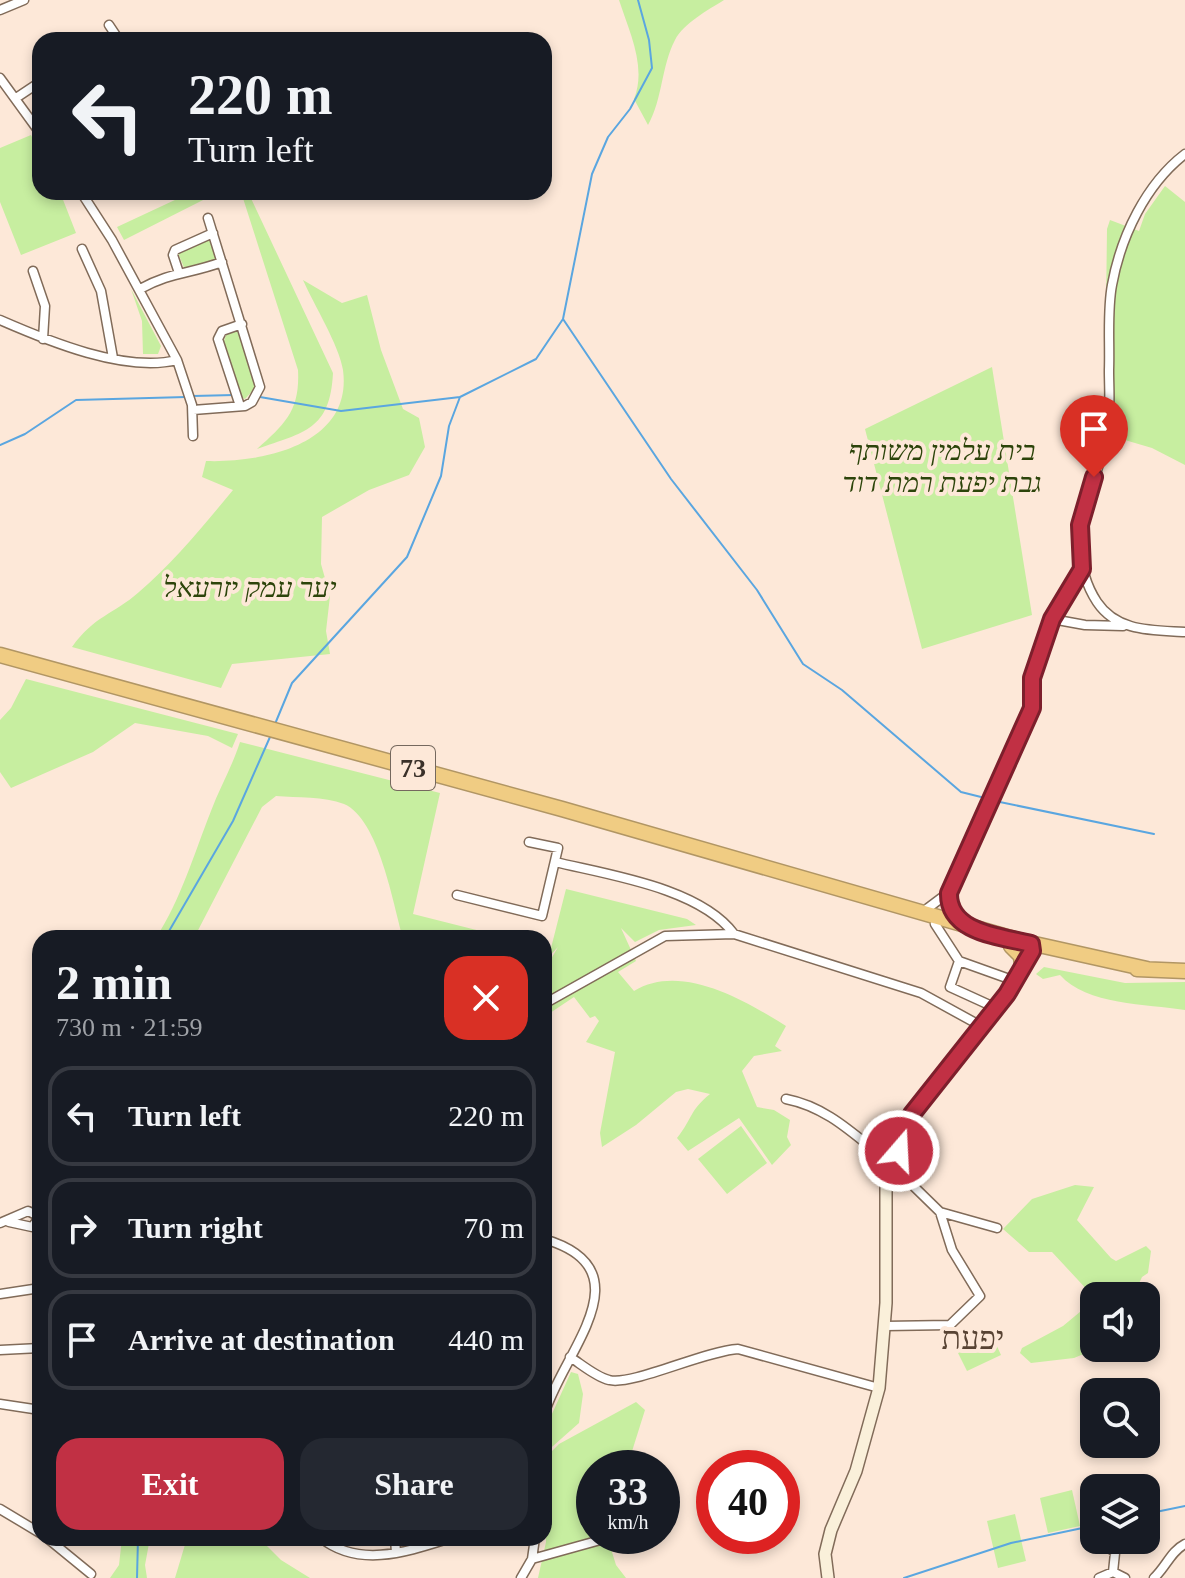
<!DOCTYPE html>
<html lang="en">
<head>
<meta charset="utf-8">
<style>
	body { margin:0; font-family:"Times New Roman","Noto Sans Hebrew",serif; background:#242831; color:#f1f3f6; height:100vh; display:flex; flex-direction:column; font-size:30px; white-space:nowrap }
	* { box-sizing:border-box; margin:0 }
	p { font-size:26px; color:#9ea1a6 }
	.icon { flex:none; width:44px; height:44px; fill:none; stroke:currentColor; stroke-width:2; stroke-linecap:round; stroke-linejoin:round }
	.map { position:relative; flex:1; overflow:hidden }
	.sheet { position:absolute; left:32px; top:930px; width:520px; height:616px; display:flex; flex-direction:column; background:#171b24; border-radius:24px; box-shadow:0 4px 12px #0003 }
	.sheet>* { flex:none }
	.guide { position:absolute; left:32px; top:32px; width:520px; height:168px; border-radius:24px; box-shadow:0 4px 12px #0003; background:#171b24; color:#f1f3f6; overflow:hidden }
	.controls { position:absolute; left:1080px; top:1282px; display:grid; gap:16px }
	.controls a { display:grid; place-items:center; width:80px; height:80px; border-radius:16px; background:#171b24; box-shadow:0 4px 12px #0003; font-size:40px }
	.speed { position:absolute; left:576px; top:1450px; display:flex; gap:16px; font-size:40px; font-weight:700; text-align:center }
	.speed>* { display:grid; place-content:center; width:104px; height:104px; border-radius:50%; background:#171b24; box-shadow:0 4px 12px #0003; line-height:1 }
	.speed small { font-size:20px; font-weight:400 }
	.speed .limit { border:12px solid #d22; background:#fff; color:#111 }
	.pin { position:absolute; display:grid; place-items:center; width:68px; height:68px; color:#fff; margin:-82px -34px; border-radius:50% 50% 50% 0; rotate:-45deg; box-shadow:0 0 8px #0007 }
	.pin .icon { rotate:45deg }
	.me { position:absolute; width:88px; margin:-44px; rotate:19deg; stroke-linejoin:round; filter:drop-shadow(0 0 6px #0008) }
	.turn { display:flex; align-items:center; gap:28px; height:168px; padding:0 24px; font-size:36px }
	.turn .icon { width:104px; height:104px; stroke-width:2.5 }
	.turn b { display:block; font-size:56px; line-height:68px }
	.round { display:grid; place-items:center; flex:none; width:84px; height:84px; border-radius:24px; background:#242831 }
	.overview { display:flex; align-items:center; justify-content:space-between; height:136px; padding:0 24px }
	h1 { font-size:48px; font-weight:700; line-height:60px }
	.primary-button { display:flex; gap:16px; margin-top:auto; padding:16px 24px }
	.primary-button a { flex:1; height:92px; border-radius:24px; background:#c13044; color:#fff; font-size:32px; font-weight:700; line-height:92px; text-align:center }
	.primary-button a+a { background:#242831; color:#f1f3f6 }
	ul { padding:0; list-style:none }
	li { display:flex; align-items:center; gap:24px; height:100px; margin:0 16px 12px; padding:0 8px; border:4px solid #363941; border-radius:24px }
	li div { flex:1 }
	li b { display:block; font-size:30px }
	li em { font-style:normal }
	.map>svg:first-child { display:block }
	.green { fill:#c7eea0 }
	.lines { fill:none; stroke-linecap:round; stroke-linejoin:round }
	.stream { stroke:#5aa6e0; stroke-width:2 }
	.street-casing { stroke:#816b59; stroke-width:11 }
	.secondary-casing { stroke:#816b59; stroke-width:14 }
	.highway-casing { stroke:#b19664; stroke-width:17 }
	.street { stroke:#fff; stroke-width:8 }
	.secondary { stroke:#faf0da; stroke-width:11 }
	.highway { stroke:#f0cc83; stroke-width:14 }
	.route-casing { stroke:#7d1f2c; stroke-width:20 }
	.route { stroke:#c13044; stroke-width:14 }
	.labels { text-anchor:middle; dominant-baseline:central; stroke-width:8; stroke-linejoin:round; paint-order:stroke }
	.shield { fill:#fde8d8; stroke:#75685e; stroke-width:2 }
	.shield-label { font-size:26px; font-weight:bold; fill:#3b3129 }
	.park-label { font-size:28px; font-style:italic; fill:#2c440a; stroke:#fde8d8 }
	.quarter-label { font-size:32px; fill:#584333; stroke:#fde8d8 }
</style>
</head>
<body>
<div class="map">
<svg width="1185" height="1578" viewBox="0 0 1185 1578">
	<rect width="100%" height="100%" fill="#fde8d8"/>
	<path class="green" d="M 619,0 L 724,0 C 708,10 684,23 675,40 C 661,67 663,98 648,125 L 634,99 C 647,67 629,31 619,0 Z
		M 31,135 L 40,153 L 40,192 L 60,192 L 76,233 L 21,255 L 0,202 L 0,148 Z
		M 1165,186 L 1185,202 L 1185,465 L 1152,448 L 1118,438 L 1111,402 L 1106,308 L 1107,229 L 1110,220 L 1139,231 L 1145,214 Z
		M 192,192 L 207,192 L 209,197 L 124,240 L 117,227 Z
		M 241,192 L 248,192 L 333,373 C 330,430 305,432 257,449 C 286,423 300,410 298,370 Z
		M 207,240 L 213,243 L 217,260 L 185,270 L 178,253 Z
		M 303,280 L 342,303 L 367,295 L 381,350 L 403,409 L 419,418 L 425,447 L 409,475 L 369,490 L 322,517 L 321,564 L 330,596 L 326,631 L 330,654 L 232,664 L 221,688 L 72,647 C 95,615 113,615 139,592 C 174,562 204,525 233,490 L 202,477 L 206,461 C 262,463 353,445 343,370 C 339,345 314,305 303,280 Z
		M 131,289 L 161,346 L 158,354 L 143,354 L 142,321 Z
		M 237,331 L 242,335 L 257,386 L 245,399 L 241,397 L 223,344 L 226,335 Z
		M 992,367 L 1032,615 L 922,649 L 865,429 Z
		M 26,679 L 238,734 L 232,748 L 208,736 L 135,723 L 93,752 L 11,788 L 0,772 L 0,720 L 11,708 Z
		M 240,742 L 440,793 L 413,914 L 508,938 L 403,938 C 393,904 379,819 344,804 C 324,796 297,798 276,796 L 262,807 L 194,938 L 156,938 C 181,899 194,854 211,811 C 220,787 232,767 240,742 Z
		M 566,889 L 687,919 L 696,925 L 659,930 L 635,942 L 621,928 L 636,961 L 618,972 L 634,991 C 681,962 746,1001 786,1026 L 775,1046 L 782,1051 L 754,1056 L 742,1071 L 757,1107 L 774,1110 L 790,1120 L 787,1137 L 791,1145 L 772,1165 L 739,1118 L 688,1151 L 677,1138 C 693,1118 689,1111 710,1094 L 688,1089 L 676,1092 L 636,1125 L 602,1147 L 600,1133 L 615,1052 L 586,1042 L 599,1021 L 595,1016 L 590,1018 L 574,997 L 544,1017 L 544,971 L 558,947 L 544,962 L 544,947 L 551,948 Z
		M 1044,967 L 1125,983 L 1185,982 L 1185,1010 C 1147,1004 1086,1005 1060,975 L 1043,979 L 1036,974 Z
		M 741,1126 L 767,1163 L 727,1194 L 698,1159 Z
		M 1075,1185 L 1094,1187 L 1077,1220 L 1111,1258 L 1116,1261 L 1146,1246 L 1151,1251 L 1148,1273 L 1142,1277 L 1133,1296 L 1094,1296 L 1094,1348 L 1098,1348 L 1074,1358 L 1031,1363 L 1020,1353 L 1022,1348 L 1063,1326 L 1092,1302 L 1091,1294 L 1052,1252 L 1029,1252 L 1003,1229 L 1032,1199 Z
		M 991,1333 L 1001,1355 L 967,1371 L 956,1349 Z
		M 571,1372 L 578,1374 L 583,1394 L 579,1423 L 544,1454 L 551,1416 Z
		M 636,1402 L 645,1410 L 628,1464 L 624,1468 L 594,1468 L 594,1536 L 607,1536 L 616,1565 L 626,1578 L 538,1578 L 546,1542 L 544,1459 L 559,1444 Z
		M 1072,1490 L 1080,1526 L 1048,1533 L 1040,1498 Z
		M 1015,1514 L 1026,1561 L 998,1568 L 987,1521 Z
		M 122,1538 L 150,1538 L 145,1565 L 147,1578 L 110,1578 L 119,1565 Z
		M 187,1538 L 259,1538 L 281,1560 L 310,1578 L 175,1578 Z"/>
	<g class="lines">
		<path class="stream" d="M 563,319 L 671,479 L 757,590 L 803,664 L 842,690 L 961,792 L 989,799
			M 193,396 L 234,395
			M 260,397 L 341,411 L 460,397
			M 0,445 L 25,434 L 76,400 L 186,397
			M 275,724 L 292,683 L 407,557 L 441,476 L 449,426 L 460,397 L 536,359 L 563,319 L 592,174 L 608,137 L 630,109 L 652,68 L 649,40 L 638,0
			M 995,801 L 1154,834
			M 165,938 L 233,821 L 270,737
			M 1146,1514 L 1185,1506
			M 137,1578 L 138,1538
			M 904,1578 L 1011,1543 L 1092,1526"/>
		<defs>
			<path id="street" d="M 0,10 L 24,0
				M 109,25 L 119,40
				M 0,78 L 40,133
				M 16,98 L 40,82
				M 1185,154 C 1146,184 1121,236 1112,285 C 1107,311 1110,343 1109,370 C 1109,390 1111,412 1107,431 C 1097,489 1060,545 1097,602 C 1117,632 1152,630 1185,632
				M 82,249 L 101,291 L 113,358
				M 33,271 L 45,306 L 43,339
				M 179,273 L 173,255 L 175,250 L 213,233
				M 140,289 C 170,272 190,274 222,262
				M 0,320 C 48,341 125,373 177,360 L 112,240 L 81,192
				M 177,360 L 192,405 L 193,436
				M 240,406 L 218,339 L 222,331 L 242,324
				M 193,410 L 245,406 L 252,402 L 260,387 L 208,218
				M 1082,569 L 1052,619 L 1085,625 L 1123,626
				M 555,862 C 609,875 700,888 734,934
				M 457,895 L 542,916 L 558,848 L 529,842
				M 924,911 L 948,893
				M 957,920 L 949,902 L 951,886 L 1032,708 L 1032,678 L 1052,619
				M 935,924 L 959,961 L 1015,981
				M 959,961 L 950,987 L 996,1008
				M 544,1004 L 665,936 L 734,934 L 921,993 L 981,1026
				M 786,1099 C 822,1106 847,1128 874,1150
				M 898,1171 L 940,1212 L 997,1228
				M 0,1223 L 28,1211 L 40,1217 L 32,1227 L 9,1222
				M 544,1239 C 650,1270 561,1354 544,1415
				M 0,1294 L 40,1288
				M 885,1326 L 950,1325 L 980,1296 L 952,1250 L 940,1212
				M 0,1350 L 40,1348
				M 570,1357 C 581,1364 596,1377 609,1380 C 632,1386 704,1351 738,1349 L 879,1388
				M 0,1404 L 40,1410
				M 1088,1493 L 1094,1532
				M 0,1509 L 40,1533
				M 47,1538 L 91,1574
				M 321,1538 C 360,1569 409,1551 451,1538
				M 395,1538 L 396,1553
				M 532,1559 L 535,1538
				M 1113,1572 L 1125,1578
				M 521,1578 L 532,1559 L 604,1539
				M 1099,1578 L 1113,1572 L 1115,1553 L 1102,1540
				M 1154,1578 C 1166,1567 1171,1551 1185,1544"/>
			<path id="secondary" d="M870 1160a16 16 0 1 1 32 0a16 16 0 1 1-32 0Z
				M 895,1147 L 912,1114 L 1024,969 L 1032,951 L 1031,944
				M 828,1578 L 825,1554 L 831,1530 L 856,1471 L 879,1388 L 886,1303 L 886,1176"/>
			<path id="highway" d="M 0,655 L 562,809 L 1021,941 L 1147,969
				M 1011,946 L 1021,956 L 1022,965
				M 1137,969 L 1185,971"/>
		</defs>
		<use href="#street" class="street-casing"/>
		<use href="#secondary" class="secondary-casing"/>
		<use href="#highway" class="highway-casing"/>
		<use href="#street" class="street"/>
		<use href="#secondary" class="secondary"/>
		<use href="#highway" class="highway"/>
	</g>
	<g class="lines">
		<defs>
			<path id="route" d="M 899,1151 L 895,1147 L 912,1114 L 1007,994 L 1032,951 L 1031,944 C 1000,936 948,933 949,893 L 1032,708 L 1032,678 L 1052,619 L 1082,569 L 1080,525 L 1094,477"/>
		</defs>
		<use href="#route" class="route-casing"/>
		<use href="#route" class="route"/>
	</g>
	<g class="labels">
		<rect class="shield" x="391" y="746" width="44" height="44" rx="6"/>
		<g class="shield-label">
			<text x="413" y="768">73</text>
		</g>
		<g class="park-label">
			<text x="942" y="450">בית עלמין משותף<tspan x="942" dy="32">גבת יפעת רמת דוד</tspan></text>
			<text x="250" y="587">יער עמק יזרעאל</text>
		</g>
		<g class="quarter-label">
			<text x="973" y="1338">יפעת</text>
		</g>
	</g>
</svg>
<div class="controls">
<a><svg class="icon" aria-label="sound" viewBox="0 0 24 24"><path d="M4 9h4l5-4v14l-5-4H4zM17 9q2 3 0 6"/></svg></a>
<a><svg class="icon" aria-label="search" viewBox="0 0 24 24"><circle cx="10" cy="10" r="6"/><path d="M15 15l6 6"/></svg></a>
<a><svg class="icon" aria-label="layers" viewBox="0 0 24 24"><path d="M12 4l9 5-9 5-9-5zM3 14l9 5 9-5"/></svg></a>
</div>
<div class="speed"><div>33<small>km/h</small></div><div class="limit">40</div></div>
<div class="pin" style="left:1094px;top:477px;background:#d93025"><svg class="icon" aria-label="arrive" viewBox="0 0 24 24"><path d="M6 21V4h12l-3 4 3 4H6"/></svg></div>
<svg class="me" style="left:899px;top:1151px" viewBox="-20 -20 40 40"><circle r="17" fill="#c13044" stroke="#fff" stroke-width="3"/><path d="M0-11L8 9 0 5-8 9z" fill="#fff"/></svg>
<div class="guide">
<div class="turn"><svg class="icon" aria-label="left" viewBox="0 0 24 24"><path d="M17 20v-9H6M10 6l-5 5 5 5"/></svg><div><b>220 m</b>Turn left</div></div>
</div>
<section class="sheet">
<div class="overview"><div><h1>2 min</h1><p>730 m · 21:59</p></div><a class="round" style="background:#d93025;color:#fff"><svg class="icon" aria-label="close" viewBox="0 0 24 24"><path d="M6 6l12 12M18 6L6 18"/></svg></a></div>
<ul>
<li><svg class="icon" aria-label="left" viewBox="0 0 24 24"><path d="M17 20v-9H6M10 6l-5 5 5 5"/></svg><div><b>Turn left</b></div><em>220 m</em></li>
<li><svg class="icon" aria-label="right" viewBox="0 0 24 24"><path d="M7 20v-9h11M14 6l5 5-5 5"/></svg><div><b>Turn right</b></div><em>70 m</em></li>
<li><svg class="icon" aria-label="arrive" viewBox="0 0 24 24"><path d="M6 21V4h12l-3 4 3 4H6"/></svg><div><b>Arrive at destination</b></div><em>440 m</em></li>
</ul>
<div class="primary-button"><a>Exit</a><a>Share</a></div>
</section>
</div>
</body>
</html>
